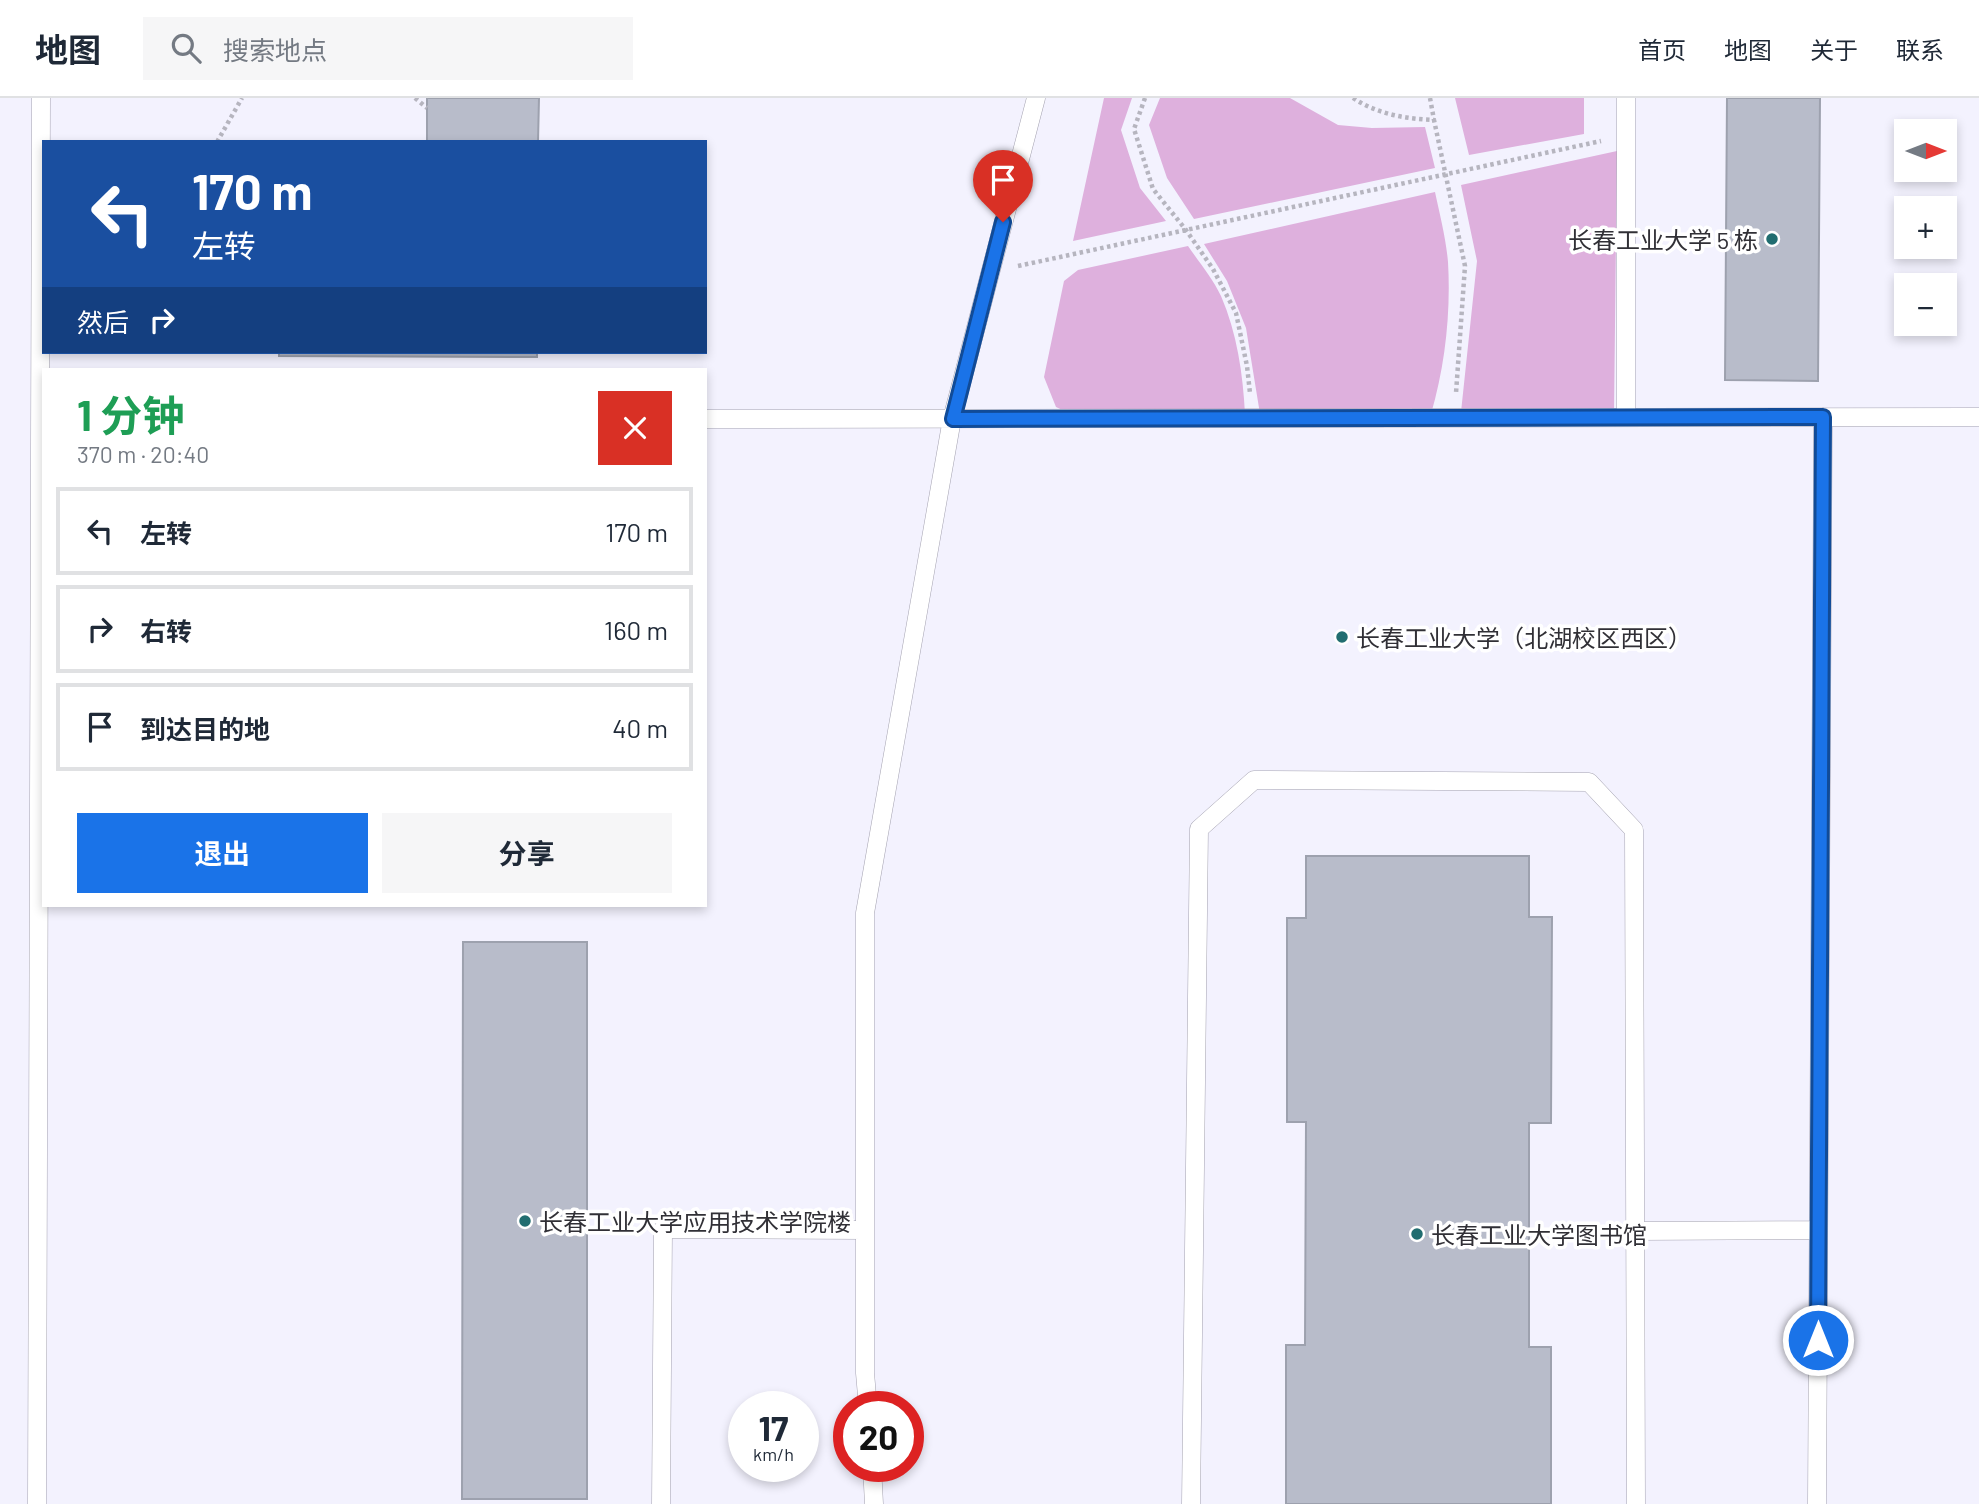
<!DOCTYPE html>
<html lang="zh">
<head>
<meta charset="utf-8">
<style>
	body { margin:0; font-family:Barlow,"Noto Sans SC",sans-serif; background:#f6f6f7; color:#1f2937; height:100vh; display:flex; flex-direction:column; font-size:26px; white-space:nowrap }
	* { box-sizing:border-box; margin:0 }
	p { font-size:23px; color:#747a83 }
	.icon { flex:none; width:38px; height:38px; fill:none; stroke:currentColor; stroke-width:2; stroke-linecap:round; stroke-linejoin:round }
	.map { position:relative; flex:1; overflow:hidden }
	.panel { position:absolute; left:42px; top:270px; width:665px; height:539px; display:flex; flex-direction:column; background:#fff; border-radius:0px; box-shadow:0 4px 10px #0003 }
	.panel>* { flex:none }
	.top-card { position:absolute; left:42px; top:42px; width:665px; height:214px; border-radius:0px; box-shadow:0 4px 10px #0003; background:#1a4fa0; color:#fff; overflow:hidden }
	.needle { width:46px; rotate:90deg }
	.fabs { position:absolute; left:1894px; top:21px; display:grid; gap:14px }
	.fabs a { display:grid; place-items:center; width:63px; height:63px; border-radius:0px; background:#fff; box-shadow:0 4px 10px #0003; font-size:35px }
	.speed { position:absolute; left:728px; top:1293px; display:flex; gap:14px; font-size:35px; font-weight:700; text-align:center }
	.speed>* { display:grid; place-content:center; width:91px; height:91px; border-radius:50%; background:#fff; box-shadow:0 4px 10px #0003; line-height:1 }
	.speed small { font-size:18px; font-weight:400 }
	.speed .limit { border:10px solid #d22; background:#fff; color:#111 }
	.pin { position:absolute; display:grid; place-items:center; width:60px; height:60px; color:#fff; margin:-72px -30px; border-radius:50% 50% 50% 0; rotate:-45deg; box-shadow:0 0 7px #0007 }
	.pin .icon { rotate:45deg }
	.me { position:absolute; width:77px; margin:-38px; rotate:0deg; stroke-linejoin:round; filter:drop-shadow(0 0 5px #0008) }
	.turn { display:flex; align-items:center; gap:24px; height:147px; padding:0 35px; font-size:32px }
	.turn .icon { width:91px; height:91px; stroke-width:2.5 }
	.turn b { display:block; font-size:49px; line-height:60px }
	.then { display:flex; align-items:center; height:66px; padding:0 35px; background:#0003; gap:14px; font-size:26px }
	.round { display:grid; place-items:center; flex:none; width:74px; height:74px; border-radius:0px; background:#f6f6f7 }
	.summary { display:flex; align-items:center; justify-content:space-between; height:119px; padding:0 35px }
	h1 { font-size:42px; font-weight:700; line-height:52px; color:#1e9e55 }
	.action { display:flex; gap:14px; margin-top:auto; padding:14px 35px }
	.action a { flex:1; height:80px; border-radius:0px; background:#1a73e8; color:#fff; font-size:28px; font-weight:700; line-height:80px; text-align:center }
	.action a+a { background:#f6f6f7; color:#1f2937 }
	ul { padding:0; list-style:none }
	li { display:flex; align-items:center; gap:21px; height:88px; margin:0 14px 10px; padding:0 21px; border:4px solid #e0e1e3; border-radius:0px }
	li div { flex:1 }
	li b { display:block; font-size:26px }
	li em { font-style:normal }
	header { display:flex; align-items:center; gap:42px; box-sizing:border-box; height:98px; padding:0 35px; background:#fff; border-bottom:2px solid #e0e1e3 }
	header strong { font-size:33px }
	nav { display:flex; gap:38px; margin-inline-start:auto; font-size:24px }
	.search { width:490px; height:63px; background:#f6f6f7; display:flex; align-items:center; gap:18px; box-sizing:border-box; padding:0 24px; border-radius:0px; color:#747a83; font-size:26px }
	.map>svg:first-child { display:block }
	.green { fill:#deb0dd }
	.building { fill:#b8bcca; stroke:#9da1ae; stroke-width:2 }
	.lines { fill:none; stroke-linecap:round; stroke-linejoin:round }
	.service-casing { stroke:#a4a2b0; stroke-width:19 }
	.path { stroke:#b6b5bf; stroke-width:4.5; stroke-dasharray:3.5 3.5; stroke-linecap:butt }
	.service { stroke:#fff; stroke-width:18 }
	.route-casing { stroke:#114b97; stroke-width:18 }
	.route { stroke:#1a73e8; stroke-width:12 }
	.poi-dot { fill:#216d70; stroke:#fff; stroke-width:2.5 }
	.labels { text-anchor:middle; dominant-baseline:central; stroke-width:7; stroke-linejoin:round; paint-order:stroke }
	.poi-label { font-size:24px; fill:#313036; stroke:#fff; text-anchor:start }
</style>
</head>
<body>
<header>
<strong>地图</strong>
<div class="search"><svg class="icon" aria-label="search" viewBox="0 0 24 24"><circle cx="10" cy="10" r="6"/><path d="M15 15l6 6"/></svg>搜索地点</div>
<nav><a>首页</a><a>地图</a><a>关于</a><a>联系</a></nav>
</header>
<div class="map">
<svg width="1979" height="1406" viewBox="0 0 1979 1406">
	<rect width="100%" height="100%" fill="#f3f2fe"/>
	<path class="green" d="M 1104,0 L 1132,0 L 1121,32 L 1140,90 L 1166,123 L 1073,143 Z
		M 1160,0 L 1290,0 L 1338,27 L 1372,30 L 1425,29 L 1435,70 L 1194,121 L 1167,80 L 1149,27 Z
		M 1455,0 L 1584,0 L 1584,36 L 1469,57 Z
		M 1617,53 L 1614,315 L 1461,314 L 1477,163 L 1461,87 Z
		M 1435,94 C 1440,117 1446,141 1448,164 C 1451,215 1445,268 1431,316 L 1260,316 L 1246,230 L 1227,183 L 1204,146 Z
		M 1188,148 C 1199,164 1213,181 1221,198 C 1237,235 1243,276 1245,316 L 1069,315 L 1056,309 L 1044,279 L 1064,183 L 1078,172 Z"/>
	<path class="building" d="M 427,0 L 539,0 L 538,44 L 427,44 Z
		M 1727,0 L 1820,0 L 1818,283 L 1725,282 Z
		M 279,254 L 537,254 L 537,259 L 279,258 Z
		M 1306,758 L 1529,758 L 1529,819 L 1552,819 L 1551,1025 L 1529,1025 L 1529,1249 L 1551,1249 L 1551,1406 L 1286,1406 L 1286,1247 L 1305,1247 L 1306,1024 L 1287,1024 L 1287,820 L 1306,820 Z
		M 463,844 L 587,844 L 587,1401 L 462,1401 Z"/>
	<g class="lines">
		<defs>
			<path id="service" d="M 1626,0 L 1626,319
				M 705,321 L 1979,319
				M 1635,1133 L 1818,1132
				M 868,1309 L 865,1275 L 865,815 L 952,321 L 1036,0
				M 872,1368 L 874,1406
				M 37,1406 L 41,0
				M 661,1406 L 663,1131 L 865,1132
				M 1191,1406 L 1199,731 L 1254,682 L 1589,684 L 1634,732 L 1636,1406
				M 1817,1406 L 1823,319"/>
		</defs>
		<use href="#service" class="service-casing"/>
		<path class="path" d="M 415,0 L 427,10
			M 1145,0 L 1134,31 L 1153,91 L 1186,132 L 1213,171 L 1236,215 L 1247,268 L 1250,295
			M 1353,0 C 1377,16 1406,21 1434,22 L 1465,168 L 1456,295
			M 1430,0 L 1434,22
			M 217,44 L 242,0
			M 1018,168 L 1601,43"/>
		<use href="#service" class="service"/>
	</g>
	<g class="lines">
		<defs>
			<path id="route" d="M 1003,124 L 953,321 L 1823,319 L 1818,1242"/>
		</defs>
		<use href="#route" class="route-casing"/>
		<use href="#route" class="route"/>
	</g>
	<g class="poi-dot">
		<circle cx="1772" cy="141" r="7"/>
		<circle cx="1342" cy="539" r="7"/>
		<circle cx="525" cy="1123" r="7"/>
		<circle cx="1417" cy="1136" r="7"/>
	</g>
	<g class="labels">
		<g class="poi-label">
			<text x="1758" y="141" text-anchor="end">长春工业大学 5 栋</text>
			<text x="1356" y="539">长春工业大学（北湖校区西区）</text>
			<text x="539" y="1123">长春工业大学应用技术学院楼</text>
			<text x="1431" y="1136">长春工业大学图书馆</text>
		</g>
	</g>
</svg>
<div class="fabs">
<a><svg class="needle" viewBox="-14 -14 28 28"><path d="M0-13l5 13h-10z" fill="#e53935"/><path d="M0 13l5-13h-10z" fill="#747a83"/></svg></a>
<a>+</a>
<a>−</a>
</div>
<div class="speed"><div>17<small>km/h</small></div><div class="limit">20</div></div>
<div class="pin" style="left:1003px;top:124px;background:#d93025"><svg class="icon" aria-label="arrive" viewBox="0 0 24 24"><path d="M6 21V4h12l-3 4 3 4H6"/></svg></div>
<svg class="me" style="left:1818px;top:1242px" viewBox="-20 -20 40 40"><circle r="17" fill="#1a73e8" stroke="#fff" stroke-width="3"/><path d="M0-11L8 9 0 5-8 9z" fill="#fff"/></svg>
<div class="top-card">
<div class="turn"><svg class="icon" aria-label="left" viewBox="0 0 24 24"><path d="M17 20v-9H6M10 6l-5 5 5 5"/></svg><div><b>170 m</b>左转</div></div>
<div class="then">然后<svg class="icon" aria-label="right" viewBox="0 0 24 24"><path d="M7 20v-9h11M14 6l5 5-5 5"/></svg></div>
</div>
<section class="panel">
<div class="summary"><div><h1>1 分钟</h1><p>370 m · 20:40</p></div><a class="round" style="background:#d93025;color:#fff"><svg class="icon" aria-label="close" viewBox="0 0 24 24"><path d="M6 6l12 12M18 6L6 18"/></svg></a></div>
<ul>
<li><svg class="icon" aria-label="left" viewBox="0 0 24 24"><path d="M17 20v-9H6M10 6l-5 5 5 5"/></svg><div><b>左转</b></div><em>170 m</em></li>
<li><svg class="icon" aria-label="right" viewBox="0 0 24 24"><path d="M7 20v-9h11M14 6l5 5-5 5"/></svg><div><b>右转</b></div><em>160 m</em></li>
<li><svg class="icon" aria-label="arrive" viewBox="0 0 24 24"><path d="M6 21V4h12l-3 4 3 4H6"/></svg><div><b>到达目的地</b></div><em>40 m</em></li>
</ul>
<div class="action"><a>退出</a><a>分享</a></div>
</section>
</div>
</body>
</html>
